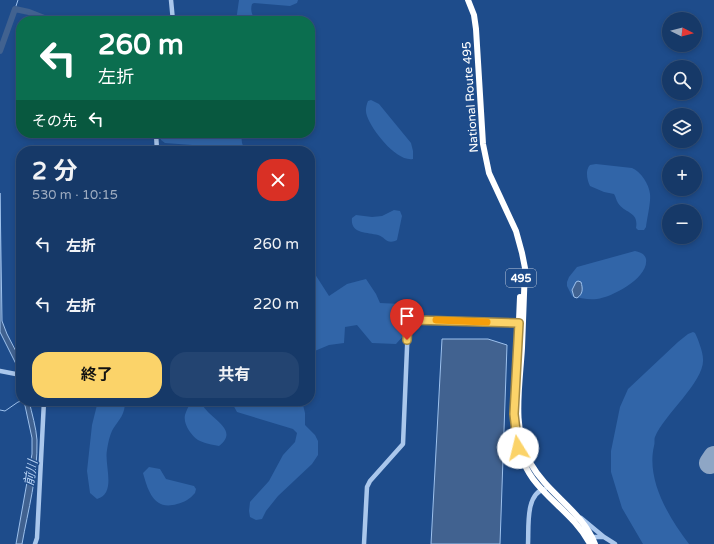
<!DOCTYPE html>
<html lang="ja">
<head>
<meta charset="utf-8">
<style>
	body { margin:0; font-family:"Varela Round","Noto Sans JP",sans-serif; background:#234471; color:#f1f3f6; height:100vh; display:flex; flex-direction:column; font-size:15px; white-space:nowrap }
	* { box-sizing:border-box; margin:0 }
	p { font-size:13px; color:#9eacc0 }
	.icon { flex:none; width:22px; height:22px; fill:none; stroke:currentColor; stroke-width:2; stroke-linecap:round; stroke-linejoin:round }
	.map { position:relative; flex:1; overflow:hidden }
	.panel { position:absolute; left:16px; top:146px; width:299px; height:260px; display:flex; flex-direction:column; background:#163968; border-radius:16px; box-shadow:0 2px 6px #0003,0 0 0 1px #35537c }
	.panel>* { flex:none }
	.guide { position:absolute; left:16px; top:16px; width:299px; height:122px; border-radius:16px; box-shadow:0 2px 6px #0003,0 0 0 1px #35537c; background:#0b6e4f; color:#fff; overflow:hidden }
	.needle { width:26px; rotate:96deg }
	.tools { position:absolute; left:662px; top:12px; display:grid; gap:8px }
	.tools a { display:grid; place-items:center; width:40px; height:40px; border-radius:50%; background:#163968; box-shadow:0 2px 6px #0003,0 0 0 1px #35537c; font-size:20px }
	.pin { position:absolute; display:grid; place-items:center; width:34px; height:34px; color:#fff; margin:-41px -17px; border-radius:50% 50% 50% 0; rotate:-45deg; box-shadow:0 0 4px #0007 }
	.pin .icon { rotate:45deg }
	.me { position:absolute; width:44px; margin:-22px; rotate:351deg; stroke-linejoin:round; filter:drop-shadow(0 0 3px #0008) }
	.turn { display:flex; align-items:center; gap:14px; height:84px; padding:0 16px; font-size:18px }
	.turn .icon { width:52px; height:52px; stroke-width:2.5 }
	.turn b { display:block; font-size:28px; line-height:34px }
	.then { display:flex; align-items:center; height:38px; padding:0 16px; background:#0003; gap:8px; font-size:15px }
	.round { display:grid; place-items:center; flex:none; width:42px; height:42px; border-radius:16px; background:#234471 }
	.headline { display:flex; align-items:center; justify-content:space-between; height:68px; padding:0 16px }
	h1 { font-size:24px; font-weight:700; line-height:30px }
	.cta { display:flex; gap:8px; margin-top:auto; padding:8px 16px }
	.cta a { flex:1; height:46px; border-radius:16px; background:#fbd369; color:#111; font-size:16px; font-weight:700; line-height:46px; text-align:center }
	.cta a+a { background:#234471; color:#f1f3f6 }
	ul { padding:0; list-style:none }
	li { display:flex; align-items:center; gap:12px; height:60px; padding:0 16px }
	li div { flex:1 }
	li b { display:block; font-size:15px }
	li em { font-style:normal }
	.map>svg:first-child { display:block }
	.green { fill:#3165a8 }
	.water { fill:#416290; stroke:#9dc1ed }
	.lines { fill:none; stroke-linecap:round; stroke-linejoin:round }
	.stream { stroke:#9dc1ed; stroke-width:1 }
	.river { stroke:#416290; stroke-width:6 }
	.runway { stroke:#8ea6c5; stroke-width:22 }
	.minor { stroke:#aac7ec; stroke-width:4.5 }
	.highway { stroke:#fff; stroke-width:6 }
	.route-casing { stroke:#a38944; stroke-width:10 }
	.route { stroke:#fbd369; stroke-width:7 }
	.slow { stroke:#f59e0b; stroke-width:7 }
	.labels { text-anchor:middle; dominant-baseline:central; stroke-width:3; stroke-linejoin:round; paint-order:stroke }
	.shield { fill:#1e4c8b; stroke:#bcc9dc; stroke-width:1 }
	.shield-label { font-size:11px; font-weight:bold; fill:#fff }
	.street-label { font-size:12px; fill:#fff; stroke:#1e4c8b }
	.water-label { font-size:13px; font-style:italic; fill:#b6d1f3; stroke:#1e4c8b }
</style>
</head>
<body>
<div class="map">
<svg width="714" height="544" viewBox="0 0 714 544">
	<rect width="100%" height="100%" fill="#1e4c8b"/>
	<path class="green" d="M 239,0 L 298,0 L 297,3 L 290,6 L 254,3 L 252,4 C 250,11 252,16 257,21 L 236,21 Z
		M 371,100 L 379,104 L 411,143 L 413,151 L 413,159 C 396,162 372,130 367,116 C 365,111 366,106 368,101 Z
		M 159,133 L 241,133 L 242,143 L 245,151 L 205,151 L 192,145 L 165,143 L 161,140 Z
		M 596,164 L 632,168 C 641,172 649,184 650,194 C 651,202 647,218 646,227 L 644,230 L 638,230 L 636,228 C 639,211 625,214 618,203 C 616,200 616,197 614,194 L 604,192 L 590,186 C 587,180 585,170 590,165 Z
		M 394,210 L 400,211 L 402,216 L 397,240 L 395,241 C 386,244 385,237 378,235 C 367,232 350,234 352,218 L 356,215 L 372,217 L 382,216 Z
		M 635,251 C 640,252 645,254 646,259 C 649,278 612,297 597,299 C 588,300 580,298 572,296 L 567,286 L 567,282 L 569,277 L 577,267 Z
		M 313,271 L 329,296 L 347,284 L 366,279 L 376,294 L 380,303 L 401,304 L 401,327 L 404,335 L 396,344 L 372,343 L 357,325 L 345,327 L 344,343 L 329,345 L 310,353 L 310,276 Z
		M 693,332 L 695,333 C 698,339 703,352 703,359 C 705,381 664,415 655,437 C 654,439 655,443 654,446 C 646,480 669,518 689,544 L 643,544 L 622,508 L 611,472 L 611,451 L 620,407 L 628,389 L 678,342 L 688,334 Z
		M 98,401 L 125,401 C 125,415 120,418 113,429 C 110,434 108,443 107,450 C 104,465 117,493 97,499 L 90,493 L 87,471 L 92,425 Z
		M 192,401 L 201,401 C 205,418 242,428 219,446 C 213,445 203,443 198,440 C 191,435 183,424 185,415 C 186,411 189,405 192,401 Z
		M 231,401 L 293,401 L 303,405 L 305,413 L 305,425 L 315,435 L 318,441 L 318,455 L 312,464 L 278,496 L 266,511 L 262,519 L 256,520 L 250,517 L 249,511 L 250,502 L 269,481 L 283,455 L 295,442 L 297,433 L 293,429 L 237,412 Z
		M 149,467 L 160,469 L 166,479 L 194,486 L 196,489 L 195,493 C 190,499 185,502 177,504 C 154,511 148,491 143,473 Z"/>
	<path class="water" d="M 0,193 L 2,321 L 7,334 L 21,361 L 21,387 L 17,366 L 0,332 Z
		M 578,281 L 581,282 C 583,289 583,294 577,298 L 574,297 L 572,290 L 576,282 Z
		M 442,339 L 488,339 L 507,345 L 500,544 L 431,544 Z
		M 24,401 L 29,401 C 32,414 36,427 37,440 C 38,475 28,510 22,544 L 16,544 L 32,454 L 32,438 Z"/>
	<g class="lines">
		<path class="stream" d="M 15,9 L 18,0
			M 0,410 L 5,411 L 18,402 L 22,401"/>
		<path class="river" d="M 0,51 L 15,9 L 29,12 L 52,21"/>
		<path class="runway" d="M 710,463 L 714,457"/>
		<path class="minor" d="M 171,0 L 173,21
			M 156,133 L 157,151
			M 0,371 L 21,375
			M 581,518 L 604,537
			M 592,537 L 604,537 L 615,544
			M 35,544 L 37,538 L 44,401
			M 364,544 L 367,487 L 370,481 L 403,444 L 408,324 L 413,320 L 521,323
			M 528,544 C 529,528 525,493 545,489"/>
		<path class="highway" d="M 468,0 L 474,15 L 476,29 L 483,144 L 489,173 L 516,231 L 522,253 L 525,268 C 524,295 523,321 522,348 C 520,384 511,431 531,464 C 548,494 582,511 595,544
			M 516,390 L 520,297
			M 515,427 C 517,445 522,464 533,479 C 551,503 575,516 590,544"/>
	</g>
	<g class="lines">
		<defs>
			<path id="route" d="M 407,340 L 408,324 L 413,320 L 519,323 L 514,414 L 518,448"/>
		</defs>
		<use href="#route" class="route-casing"/>
		<use href="#route" class="route"/>
		<path class="slow" d="M 436,320 L 487,322"/>
	</g>
	<g class="labels">
		<rect class="shield" x="506" y="269" width="30" height="18" rx="3"/>
		<g class="shield-label">
			<text x="521" y="278">495</text>
		</g>
		<g class="street-label">
			<text transform="translate(470 97) rotate(-94)">National Route 495</text>
		</g>
		<g class="water-label">
			<text transform="translate(31 473) rotate(-80)">前川</text>
		</g>
	</g>
</svg>
<div class="tools">
<a><svg class="needle" viewBox="-14 -14 28 28"><path d="M0-13l5 13h-10z" fill="#e53935"/><path d="M0 13l5-13h-10z" fill="#9eacc0"/></svg></a>
<a><svg class="icon" aria-label="search" viewBox="0 0 24 24"><circle cx="10" cy="10" r="6"/><path d="M15 15l6 6"/></svg></a>
<a><svg class="icon" aria-label="layers" viewBox="0 0 24 24"><path d="M12 4l9 5-9 5-9-5zM3 14l9 5 9-5"/></svg></a>
<a>+</a>
<a>−</a>
</div>
<div class="pin" style="left:407px;top:340px;background:#d93025"><svg class="icon" aria-label="arrive" viewBox="0 0 24 24"><path d="M6 21V4h12l-3 4 3 4H6"/></svg></div>
<svg class="me" style="left:518px;top:448px" viewBox="-20 -20 40 40"><circle r="19" fill="#fff"/><path d="M0-13L10 11 0 6-10 11z" fill="#fbd369"/></svg>
<div class="guide">
<div class="turn"><svg class="icon" aria-label="left" viewBox="0 0 24 24"><path d="M17 20v-9H6M10 6l-5 5 5 5"/></svg><div><b>260 m</b>左折</div></div>
<div class="then">その先<svg class="icon" aria-label="left" viewBox="0 0 24 24"><path d="M17 20v-9H6M10 6l-5 5 5 5"/></svg></div>
</div>
<section class="panel">
<div class="headline"><div><h1>2 分</h1><p>530 m · 10:15</p></div><a class="round" style="background:#d93025;color:#fff"><svg class="icon" aria-label="close" viewBox="0 0 24 24"><path d="M6 6l12 12M18 6L6 18"/></svg></a></div>
<ul>
<li><svg class="icon" aria-label="left" viewBox="0 0 24 24"><path d="M17 20v-9H6M10 6l-5 5 5 5"/></svg><div><b>左折</b></div><em>260 m</em></li>
<li><svg class="icon" aria-label="left" viewBox="0 0 24 24"><path d="M17 20v-9H6M10 6l-5 5 5 5"/></svg><div><b>左折</b></div><em>220 m</em></li>
</ul>
<div class="cta"><a>終了</a><a>共有</a></div>
</section>
</div>
</body>
</html>
